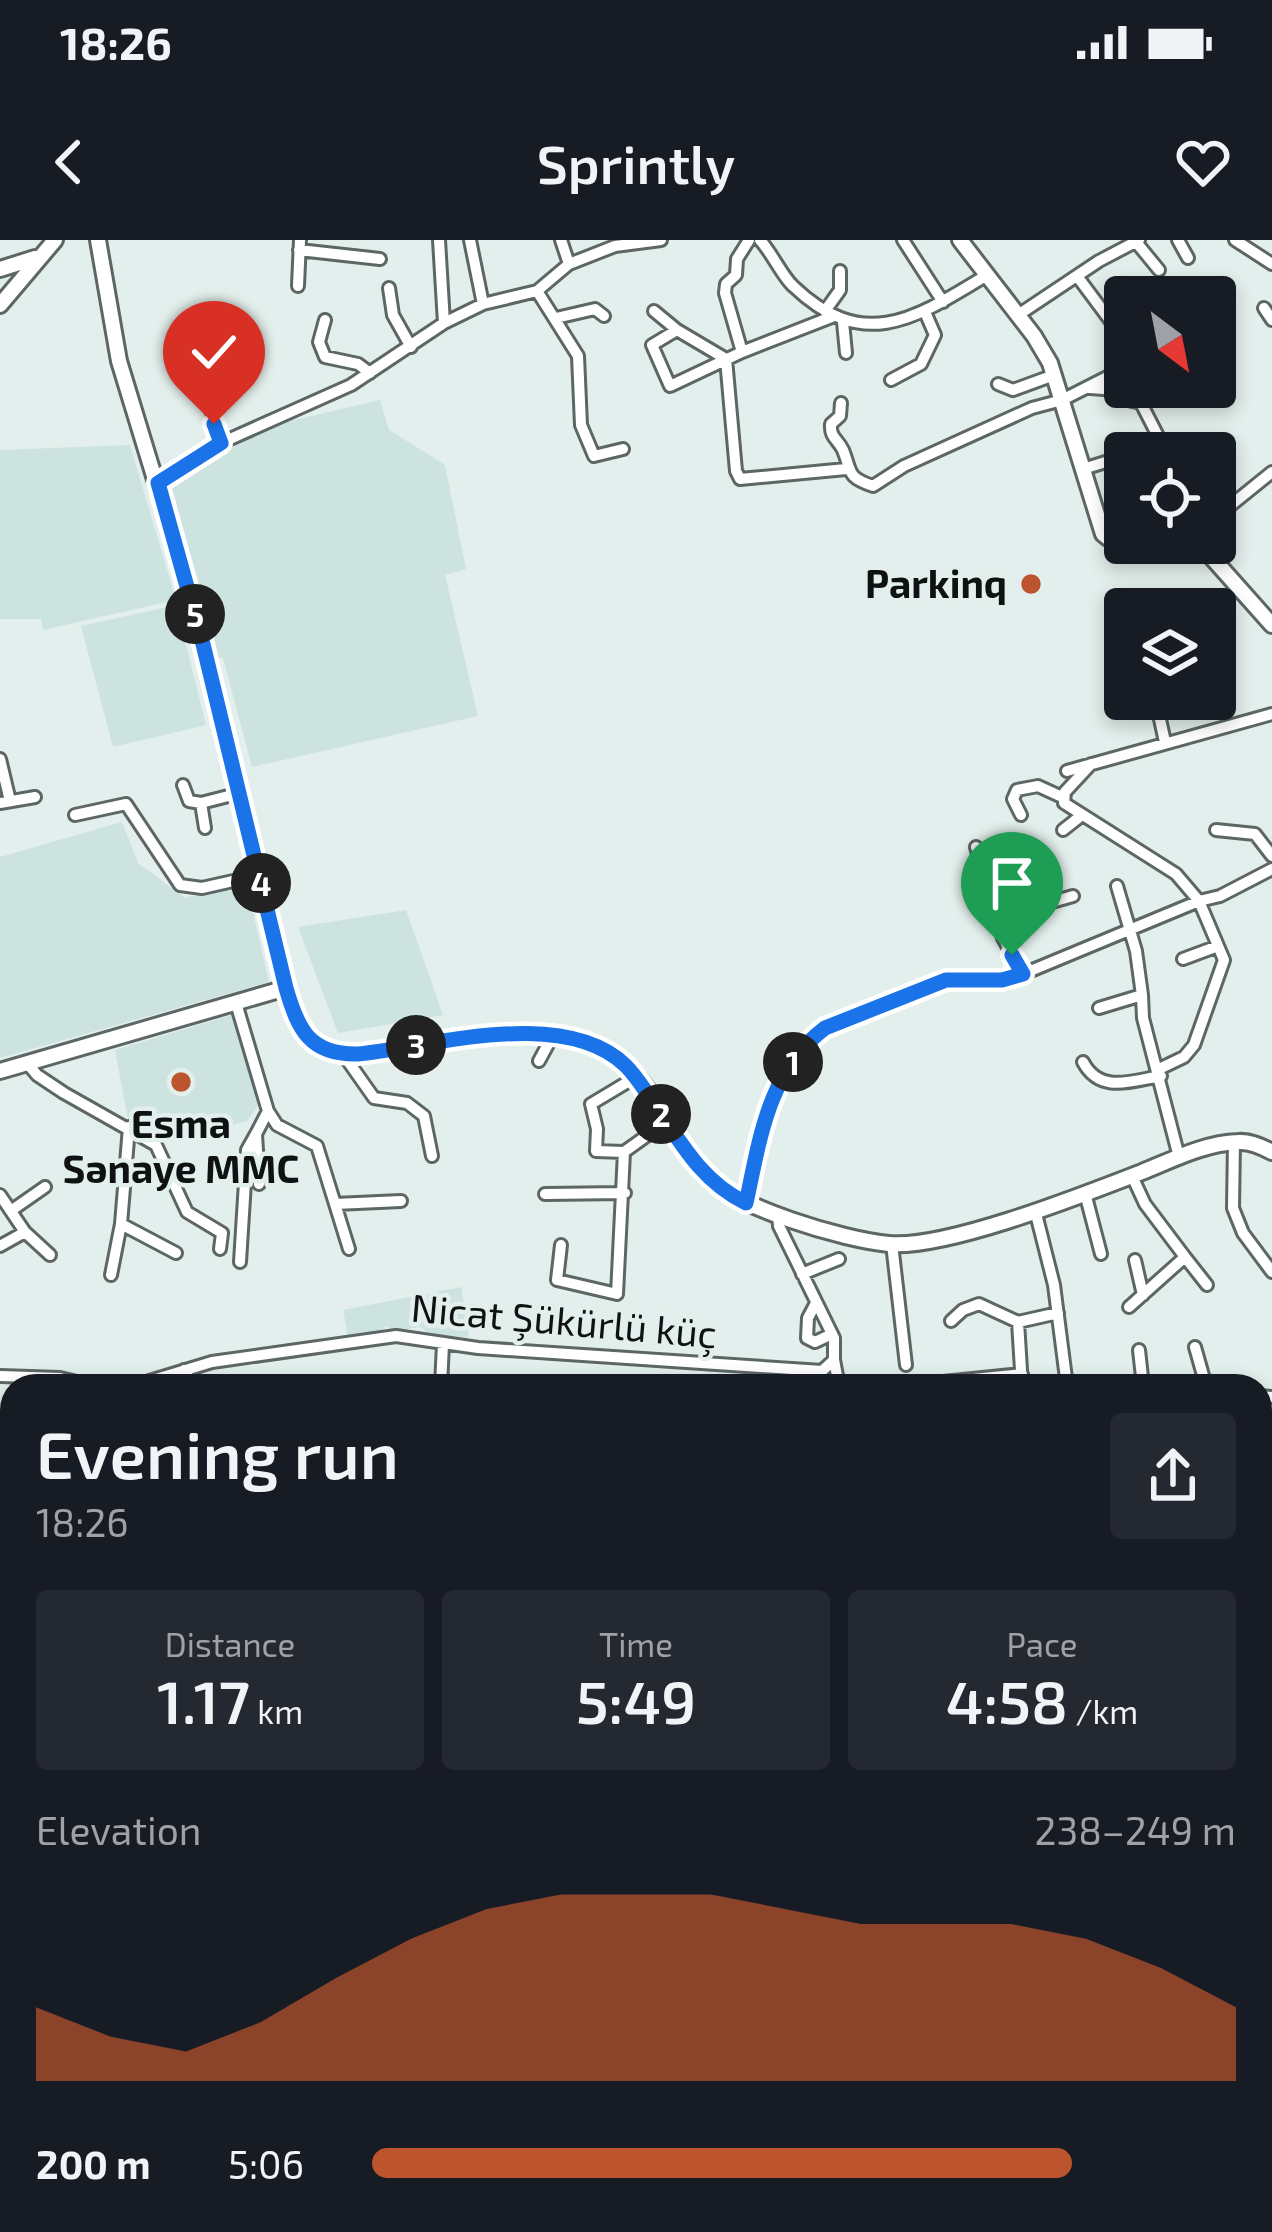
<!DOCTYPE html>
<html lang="en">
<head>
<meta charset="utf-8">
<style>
	:root { --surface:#171b24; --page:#242831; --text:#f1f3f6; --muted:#9ea1a6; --accent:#bc542d }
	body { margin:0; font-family:"Exo 2",sans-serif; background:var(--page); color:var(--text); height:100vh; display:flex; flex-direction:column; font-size:45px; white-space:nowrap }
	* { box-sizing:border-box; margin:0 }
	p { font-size:39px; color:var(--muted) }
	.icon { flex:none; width:66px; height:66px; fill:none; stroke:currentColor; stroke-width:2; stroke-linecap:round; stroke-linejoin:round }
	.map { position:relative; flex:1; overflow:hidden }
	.side { position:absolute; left:0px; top:1134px; width:1272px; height:858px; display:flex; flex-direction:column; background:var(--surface); border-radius:36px 36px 0 0; box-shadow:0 6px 18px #0003 }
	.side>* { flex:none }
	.needle { width:78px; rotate:148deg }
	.buttons { position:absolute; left:1104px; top:36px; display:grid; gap:24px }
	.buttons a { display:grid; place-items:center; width:132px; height:132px; border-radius:12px; background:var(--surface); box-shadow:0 6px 18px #0003; font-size:60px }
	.pin { position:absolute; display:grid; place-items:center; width:102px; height:102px; color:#fff; margin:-123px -51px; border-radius:50% 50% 50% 0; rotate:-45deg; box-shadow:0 0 12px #0007 }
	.pin .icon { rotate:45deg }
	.km { position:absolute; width:60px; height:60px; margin:-30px; border-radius:50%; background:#222; color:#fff; font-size:33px; line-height:60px; text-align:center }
	.round { display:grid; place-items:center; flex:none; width:126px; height:126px; border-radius:12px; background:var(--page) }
	.summary { display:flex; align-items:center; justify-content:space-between; height:204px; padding:0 36px }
	h1 { font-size:66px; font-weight:600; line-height:90px }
	.figures { display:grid; grid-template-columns:repeat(3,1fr); gap:18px; height:204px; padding:12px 36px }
	.figures div { display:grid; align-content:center; border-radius:12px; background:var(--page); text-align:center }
	.figures b { font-size:60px; font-weight:600 }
	.figures small { font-size:33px; font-weight:400 }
	.figures p { font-size:33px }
	.chart { height:336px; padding:24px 36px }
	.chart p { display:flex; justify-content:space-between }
	.chart svg { width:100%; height:216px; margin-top:12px; fill:var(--accent); opacity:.7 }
	ul { padding:0 36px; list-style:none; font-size:39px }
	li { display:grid; grid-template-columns:192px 144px 1fr; align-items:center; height:90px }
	li i { height:30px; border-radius:15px; background:var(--accent) }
	.status { display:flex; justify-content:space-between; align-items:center; height:84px; padding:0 60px; background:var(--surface); direction:ltr }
	.status svg { height:33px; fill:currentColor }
	header { display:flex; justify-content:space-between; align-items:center; height:156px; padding:0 36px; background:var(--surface); font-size:54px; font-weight:600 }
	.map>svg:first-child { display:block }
	.built { fill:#cde3df }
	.green { fill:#96dad0 }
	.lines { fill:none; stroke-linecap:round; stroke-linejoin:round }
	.minor-casing { stroke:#5c6765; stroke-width:16 }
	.tertiary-casing { stroke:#5c6765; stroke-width:20 }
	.minor { stroke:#fff; stroke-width:10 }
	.tertiary { stroke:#fff; stroke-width:14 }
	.route-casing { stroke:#fff; stroke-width:24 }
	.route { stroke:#1a73e8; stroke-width:15 }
	.poi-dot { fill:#bc542d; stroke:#e3efec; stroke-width:4.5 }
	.labels { text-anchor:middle; stroke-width:9; stroke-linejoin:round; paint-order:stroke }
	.poi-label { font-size:39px; font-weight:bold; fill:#0e1212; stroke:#e3efec; text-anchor:end }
	.street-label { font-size:39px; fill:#0e1212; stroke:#e3efec }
</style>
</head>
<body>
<div class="status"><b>18:26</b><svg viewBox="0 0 49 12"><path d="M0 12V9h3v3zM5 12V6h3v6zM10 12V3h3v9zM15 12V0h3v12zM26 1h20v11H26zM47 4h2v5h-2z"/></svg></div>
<header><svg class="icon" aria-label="back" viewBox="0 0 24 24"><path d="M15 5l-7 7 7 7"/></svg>Sprintly<svg class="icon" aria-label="heart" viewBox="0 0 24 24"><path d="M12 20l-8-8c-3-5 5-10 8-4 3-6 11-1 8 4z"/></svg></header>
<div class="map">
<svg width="1272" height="1992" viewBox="0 0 1272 1992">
	<rect width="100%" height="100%" fill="#e3efec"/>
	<!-- built -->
	<path class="built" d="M380,160L389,190L445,225L466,329L445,335L478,476L252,527L223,418H217L170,248L238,204L277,184Z
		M130,205L176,360L43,390L41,379H0V210Z
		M176,365L206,485L113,507L81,386Z
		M122,582L138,623L185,658L236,645L248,651L269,742L0,818V617Z
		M406,670L443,775L338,793L298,687Z
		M235,774L262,859L247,881L182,900L128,880L115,810Z
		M461,1047L469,1097L428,1096L422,1087L392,1091L387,1086L376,1093L348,1096L343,1070Z"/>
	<!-- green -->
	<path class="green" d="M1272,1413V1513H1260V1416Z
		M1272,1700V1777L1260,1768V1702Z
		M1260,1787L1272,1801V1992H1117L1103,1984L1093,1992H1013L938,1980H1260Z
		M749,1980H856L852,1992H747Z"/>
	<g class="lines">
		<defs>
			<path id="minor" d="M439,0L444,83
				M470,0L483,64
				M561,0L569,24
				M760,0C772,13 782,36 793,46C864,114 916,78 987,35
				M903,0L943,62
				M1178,0L1188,18
				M1235,0L1272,24
				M1136,2L1159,30
				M299,10L380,19
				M1077,36L1115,87
				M298,46L300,0
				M389,48L393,75L411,107
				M537,51L578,116L581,185L594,216L623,209
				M1264,68L1272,80
				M654,71L677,90L726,119L736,231L740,239L846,229
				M825,71L840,50V31
				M1018,75L1099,21L1139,0
				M556,78L595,69L604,76
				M325,80L319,102L325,117L358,124L370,133
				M843,82L846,113
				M677,90L652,105L670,146L742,112L834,76
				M742,112L725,53L726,44L736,35L737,19L749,0
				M891,140L921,124L935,95L925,72
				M998,144L1013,150L1054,135
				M1090,148L1117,150L1128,160L1141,163L1160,200L1156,206L1135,213
				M841,163L840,176L831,184C830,198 837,198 843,210C852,232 846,237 873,246L904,226L1032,168L1062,160L1125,128
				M212,173L221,203
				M1083,229L1125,216
				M158,243L221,203L351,145L444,83L483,64L537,51L569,24L615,6L661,0
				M1215,278L1272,232
				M1158,470L1165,502
				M0,519L10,561
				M1091,524L1065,552L1064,563L1176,634L1199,661L1224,720L1194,805L1184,817L1159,829
				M1067,531L1272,474
				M183,545L189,561L201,563L240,553
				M0,563L35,557
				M201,563L205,588
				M75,575L126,564L180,645L202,648L260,635
				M1021,575L1013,559L1017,550L1038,546L1062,557
				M1063,590L1082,575
				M1216,590L1255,594L1272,616
				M976,607L1003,698L1023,734
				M1003,698L1020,686L1027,669L1073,656
				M1183,719L1218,706
				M1142,755L1143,778L1179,917
				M236,763L268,871L277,885L317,906L349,1009
				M1099,768L1142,755L1136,711L1117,646
				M343,814L374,858L407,863L424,876L432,916
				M539,821L552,797
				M1083,822C1100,854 1131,841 1161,836
				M27,823L37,835L64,853L156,905L187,972L222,993L220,1009
				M1234,902L1233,968L1243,993L1272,1032
				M624,912L596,911L597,889L591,864L636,837
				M259,944L256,894L268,871
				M1085,953L1101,1014
				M545,954L625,953
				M0,955L25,992L50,1015
				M746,963L768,864L795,818L814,796L825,788L946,739L1002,740L1023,734L1199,661L1220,656L1272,629
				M335,964L401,961
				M12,970L45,947
				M1035,970L1054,1045L1067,1146
				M121,984L176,1013
				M892,1004L906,1125
				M561,1005L557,1040L617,1054L624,912L666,882
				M0,1006L25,992
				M1185,1017L1207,1045
				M1135,1020L1143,1055
				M240,1022L247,910L256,894
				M802,1034L839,1019
				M111,1035L121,984L129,887
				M816,1063L808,1078L807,1098L815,1102L832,1094
				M1129,1067L1185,1017L1145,964L1132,936
				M951,1081L963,1070L979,1064L1018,1082L1058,1073
				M1018,1082L1022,1146
				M1195,1107L1206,1146
				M1139,1110L1143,1146
				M834,1120L839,1146
				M184,1130L194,1146
				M0,1136L60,1138L94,1146
				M943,1142L1022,1134
				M819,1145L820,1146
				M133,1146L212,1122L396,1096L478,1108L822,1131L834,1120V1098L779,986L778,975
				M441,1146L443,1104
				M1260,1156L1272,1157
				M1260,1187L1272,1181
				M0,1190L12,1186
				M1260,1355L1272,1353
				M0,1533L12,1539
				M0,1650L12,1644
				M0,1682L12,1688
				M0,1761L12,1765
				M0,1771L12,1779
				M0,1852L12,1858
				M0,1938L12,1944
				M80,1980L103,1992
				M250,1980L272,1992
				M406,1980L429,1992
				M570,1980L590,1992
				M910,1980L921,1987L951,1992
				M631,1992L637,1980"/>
			<path id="tertiary" d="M98,0L119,121L192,361L286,748C299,790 310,815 358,814C438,805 522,776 601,809C650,830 670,896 704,934C733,967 844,1000 889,1004C947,1009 1085,954 1142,932C1172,920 1205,903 1238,902C1250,901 1261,906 1272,912
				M960,0L1034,96L1050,123L1103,294L1108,298L1125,295
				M0,29L35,18
				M0,65L55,0
				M1199,303L1272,385
				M0,831L286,748"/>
		</defs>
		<!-- minor casing -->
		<use href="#minor" class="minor-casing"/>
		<!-- tertiary casing -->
		<use href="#tertiary" class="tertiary-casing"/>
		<!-- minor -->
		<use href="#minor" class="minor"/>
		<!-- tertiary -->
		<use href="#tertiary" class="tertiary"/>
	</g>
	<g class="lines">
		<defs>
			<path id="route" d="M214,184L221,203L158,243L203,404L286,748C298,790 310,815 358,814C433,806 565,766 626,826C637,837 645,851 654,863C680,902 702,942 746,963C760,899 768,831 825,788L946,740H1002L1023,734L1012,715"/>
		</defs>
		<!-- route casing -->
		<use href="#route" class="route-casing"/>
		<!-- route -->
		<use href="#route" class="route"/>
	</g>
	<!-- markers -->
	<g class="poi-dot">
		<circle cx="1031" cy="344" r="12"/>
		<circle cx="181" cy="842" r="12"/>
	</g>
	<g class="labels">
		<!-- poi labels -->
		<g class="poi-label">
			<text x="1007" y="358">Parkinq</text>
			<text x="181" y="898" text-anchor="middle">Esma<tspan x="181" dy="45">Sənaye MMC</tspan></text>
		</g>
		<!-- street labels -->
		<g class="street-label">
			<text transform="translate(564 1081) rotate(5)" y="14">Nicat Şükürlü küç</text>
		</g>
	</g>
</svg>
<div class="buttons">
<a><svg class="needle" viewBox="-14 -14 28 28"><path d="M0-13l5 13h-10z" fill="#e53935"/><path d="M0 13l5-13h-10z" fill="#9ea1a6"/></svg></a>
<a><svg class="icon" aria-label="locate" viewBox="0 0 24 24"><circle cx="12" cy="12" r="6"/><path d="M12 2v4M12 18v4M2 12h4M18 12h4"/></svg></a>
<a><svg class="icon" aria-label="layers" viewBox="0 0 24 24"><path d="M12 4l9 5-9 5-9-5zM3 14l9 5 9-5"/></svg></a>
</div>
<div class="pin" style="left:1012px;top:715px;background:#1e9e55"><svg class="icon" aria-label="arrive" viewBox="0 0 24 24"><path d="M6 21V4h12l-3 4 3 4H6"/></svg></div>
<div class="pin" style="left:214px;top:184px;background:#d93025"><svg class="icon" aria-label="check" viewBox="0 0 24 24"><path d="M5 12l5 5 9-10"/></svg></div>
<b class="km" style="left:793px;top:822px">1</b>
<b class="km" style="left:661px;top:874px">2</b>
<b class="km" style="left:416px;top:805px">3</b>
<b class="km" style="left:261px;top:643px">4</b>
<b class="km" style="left:195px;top:374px">5</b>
<section class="side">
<div class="summary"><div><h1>Evening run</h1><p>18:26</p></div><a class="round"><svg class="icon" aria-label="share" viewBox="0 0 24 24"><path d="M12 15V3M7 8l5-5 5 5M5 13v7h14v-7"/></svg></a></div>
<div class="figures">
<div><p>Distance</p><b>1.17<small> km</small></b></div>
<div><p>Time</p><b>5:49</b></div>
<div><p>Pace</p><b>4:58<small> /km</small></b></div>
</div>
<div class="chart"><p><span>Elevation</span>238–249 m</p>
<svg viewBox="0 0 160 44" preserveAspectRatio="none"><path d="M0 44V29L10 35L20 38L30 32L40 23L50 15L60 9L70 6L80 6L90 6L100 9L110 12L120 12L130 12L140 15L150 21L160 29V44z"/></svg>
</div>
<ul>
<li><b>200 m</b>5:06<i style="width:81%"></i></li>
</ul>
</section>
</div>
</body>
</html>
